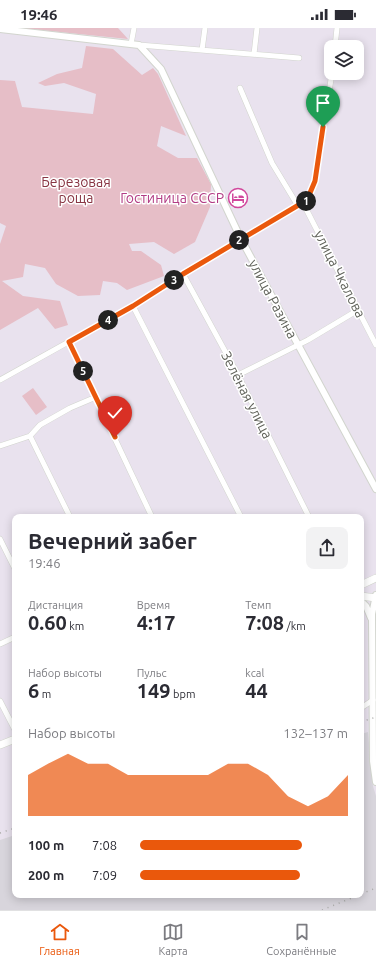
<!DOCTYPE html>
<html lang="ru">
<head>
<meta charset="utf-8">
<style>
	:root { --surface:#fff; --page:#f2f2f3; --text:#2b2b33; --muted:#7c7c81; --line:#e1e1e2; --accent:#ea580c }
	body { margin:0; font-family:Ubuntu,sans-serif; background:var(--page); color:var(--text); height:100vh; display:flex; flex-direction:column; font-size:15px; white-space:nowrap }
	* { box-sizing:border-box; margin:0 }
	p { font-size:13px; color:var(--muted) }
	.icon { flex:none; width:22px; height:22px; fill:none; stroke:currentColor; stroke-width:2; stroke-linecap:round; stroke-linejoin:round }
	.map { position:relative; flex:1; overflow:hidden }
	.panel { position:absolute; left:12px; top:486px; width:352px; height:384px; display:flex; flex-direction:column; background:var(--surface); border-radius:8px; box-shadow:0 2px 10px #0003 }
	.panel>* { flex:none }
	.buttons { position:absolute; left:324px; top:12px; display:grid; gap:8px }
	.buttons a { display:grid; place-items:center; width:40px; height:40px; border-radius:8px; background:var(--surface); box-shadow:0 2px 10px #0003; font-size:20px }
	.pin { position:absolute; display:grid; place-items:center; width:34px; height:34px; color:#fff; margin:-41px -17px; border-radius:50% 50% 50% 0; rotate:-45deg; box-shadow:0 0 4px #0007 }
	.pin .icon { rotate:45deg }
	.km { position:absolute; width:20px; height:20px; margin:-10px; border-radius:50%; background:#222; color:#fff; font-size:11px; line-height:20px; text-align:center }
	.round { display:grid; place-items:center; flex:none; width:42px; height:42px; border-radius:8px; background:var(--page) }
	.summary { display:flex; align-items:center; justify-content:space-between; height:68px; padding:0 16px }
	h1 { font-size:22px; font-weight:700; line-height:30px }
	.metrics { display:grid; grid-template-columns:repeat(3,1fr); gap:6px; height:68px; padding:4px 16px }
	.metrics div { display:grid; align-content:center }
	.metrics b { font-size:20px; font-weight:700 }
	.metrics small { font-size:11px; font-weight:400 }
	.metrics p { font-size:11px }
	.chart { height:112px; padding:8px 16px }
	.chart p { display:flex; justify-content:space-between }
	.chart svg { width:100%; height:72px; margin-top:4px; fill:var(--accent); opacity:.7 }
	ul { padding:0 16px; list-style:none; font-size:13px }
	li { display:grid; grid-template-columns:64px 48px 1fr; align-items:center; height:30px }
	li i { height:10px; border-radius:5px; background:var(--accent) }
	.status { display:flex; justify-content:space-between; align-items:center; height:28px; padding:0 20px; background:var(--surface); direction:ltr }
	.status svg { height:11px; fill:currentColor }
	.tabs { display:flex; justify-content:space-around; align-items:center; height:56px; border-top:1px solid var(--line); background:var(--surface); font-size:11px; color:var(--muted) }
	.tabs a { display:grid; justify-items:center; gap:2px }
	.tabs .on { color:var(--accent) }
	.map>svg:first-child { display:block }
	.industrial { fill:#d8d5dc }
	.green { fill:#e6bec7 }
	.lines { fill:none; stroke-linecap:round; stroke-linejoin:round }
	.minor-casing { stroke:#d2d5ce; stroke-width:6 }
	.tertiary-casing { stroke:#d2d5ce; stroke-width:8 }
	.secondary-casing { stroke:#d2d6cd; stroke-width:8 }
	.minor { stroke:#fff; stroke-width:5 }
	.tertiary { stroke:#fff; stroke-width:6 }
	.secondary { stroke:#fff; stroke-width:7 }
	.rail { stroke:#a9aaa7; stroke-width:1.5; stroke-dasharray:1 5; stroke-linecap:butt }
	.route-casing { stroke:#fff; stroke-width:8 }
	.route { stroke:#ea580c; stroke-width:5 }
	.labels { text-anchor:middle; stroke-width:3; stroke-linejoin:round; paint-order:stroke }
	.park-label { font-size:14px; fill:#883543; stroke:#fff }
	.hotel-label { font-size:14px; fill:#b23c85; stroke:#fff; text-anchor:end }
	.street-label { font-size:14px; fill:#61635b; stroke:#fff }
</style>
</head>
<body>
<div class="status"><b>19:46</b><svg viewBox="0 0 49 12"><path d="M0 12V9h3v3zM5 12V6h3v6zM10 12V3h3v9zM15 12V0h3v12zM26 1h20v11H26zM47 4h2v5h-2z"/></svg></div>
<div class="map">
<svg width="376" height="882" viewBox="0 0 376 882">
	<rect width="100%" height="100%" fill="#e9e2ee"/>
	<!-- industrial -->
	<path class="industrial" d="M368,704L373,758L376,768V882H0V812L15,807V867H361V706Z"/>
	<!-- green -->
	<path class="green" d="M20,0H118L128,11Z
		M86,18L113,21L142,47L153,40L158,46L186,108L161,98L157,118L178,130H197L211,156L210,179L195,214L174,226L154,214L129,216L132,223H141L161,237L164,248L127,262L117,255L103,253L100,267L78,268L56,256L45,240L25,236L23,249L2,253L23,268L60,273L68,297L55,301L38,280L0,302V216L6,198L0,195V52L15,53L22,79L93,86L96,66L64,55L45,58L38,55L57,46L82,40Z
		M33,360L47,379L36,387L22,368Z"/>
	<g class="lines">
		<defs>
			<path id="minor" d="M131,16L134,0
				M139,17L299,30
				M335,19L337,0
				M202,22L205,0
				M254,26L257,0
				M240,60L272,135L298,178
				M303,175L376,317
				M183,246L238,347L309,489
				M133,278L241,489
				M69,314L152,489
				M238,347L308,312L358,282
				M0,352L133,278L183,246L307,173L315,153L332,45
				M30,408L70,489
				M0,418L30,408L40,397L70,380L96,369
				M0,511L15,541
				M0,616L15,609
				M0,673L15,702
				M361,680L373,672"/>
			<path id="tertiary" d="M0,1L139,17L161,41L241,211L376,461
				M376,567L372,586L373,733L376,754
				M361,573L366,578L371,590"/>
			<path id="secondary" d="M361,557L376,550
				M361,568L376,570
				M0,717L15,711"/>
		</defs>
		<!-- minor casing -->
		<use href="#minor" class="minor-casing"/>
		<!-- tertiary casing -->
		<use href="#tertiary" class="tertiary-casing"/>
		<!-- secondary casing -->
		<use href="#secondary" class="secondary-casing"/>
		<!-- minor -->
		<use href="#minor" class="minor"/>
		<!-- tertiary -->
		<use href="#tertiary" class="tertiary"/>
		<!-- secondary -->
		<use href="#secondary" class="secondary"/>
		<!-- rail -->
		<path class="rail" d="M361,694L376,689
			M0,805L15,800
			M361,866L376,860
			M322,882L359,867"/>
	</g>
	<g class="lines">
		<defs>
			<path id="route" d="M115,409L69,314L133,278L183,246L307,172L315,153L323,99"/>
		</defs>
		<!-- route casing -->
		<use href="#route" class="route-casing"/>
		<!-- route -->
		<use href="#route" class="route"/>
	</g>
	<!-- icons -->
	<defs>
		<symbol id="hotel-ring" viewBox="-11 -11 22 22"><circle r="9.5" fill="#fff" stroke="#d1479c" stroke-width="1.5"/><path d="M-6-4.5h1.5V1H6V5H4.5V3h-9V5H-6ZM-4 0a1.8 1.8 0 1 1 3.6 0ZM.5 0V-2.5h3Q6-2.5 6 0Z" fill="#d1479c"/></symbol>
	</defs>
	<g fill-rule="evenodd">
		<use href="#hotel-ring" x="227" y="159" width="22" height="22"/>
	</g>
	<g class="labels">
		<!-- park labels -->
		<g class="park-label">
			<text x="76" y="159">Березовая<tspan x="76" dy="16">роща</tspan></text>
		</g>
		<!-- hotel labels -->
		<g class="hotel-label">
			<text x="224" y="175">Гостиница СССР</text>
		</g>
		<!-- street labels -->
		<g class="street-label">
			<text transform="translate(340 246) rotate(63)" y="5">улица Чкалова</text>
			<text transform="translate(273 271) rotate(62)" y="5">улица Разина</text>
			<text transform="translate(247 367) rotate(63)" y="5">Зелёная улица</text>
		</g>
	</g>
</svg>
<div class="buttons">
<a><svg class="icon" aria-label="layers" viewBox="0 0 24 24"><path d="M12 4l9 5-9 5-9-5zM3 14l9 5 9-5"/></svg></a>
</div>
<div class="pin" style="left:323px;top:99px;background:#1e9e55"><svg class="icon" aria-label="arrive" viewBox="0 0 24 24"><path d="M6 21V4h12l-3 4 3 4H6"/></svg></div>
<div class="pin" style="left:115px;top:409px;background:#d93025"><svg class="icon" aria-label="check" viewBox="0 0 24 24"><path d="M5 12l5 5 9-10"/></svg></div>
<b class="km" style="left:306px;top:173px">1</b>
<b class="km" style="left:239px;top:212px">2</b>
<b class="km" style="left:174px;top:252px">3</b>
<b class="km" style="left:108px;top:292px">4</b>
<b class="km" style="left:83px;top:343px">5</b>
<section class="panel">
<div class="summary"><div><h1>Вечерний забег</h1><p>19:46</p></div><a class="round"><svg class="icon" aria-label="share" viewBox="0 0 24 24"><path d="M12 15V3M7 8l5-5 5 5M5 13v7h14v-7"/></svg></a></div>
<div class="metrics">
<div><p>Дистанция</p><b>0.60<small> km</small></b></div>
<div><p>Время</p><b>4:17</b></div>
<div><p>Темп</p><b>7:08<small> /km</small></b></div>
</div>
<div class="metrics">
<div><p>Набор высоты</p><b>6<small> m</small></b></div>
<div><p>Пульс</p><b>149<small> bpm</small></b></div>
<div><p>kcal</p><b>44</b></div>
</div>
<div class="chart"><p><span>Набор высоты</span>132–137 m</p>
<svg viewBox="0 0 160 44" preserveAspectRatio="none"><path d="M0 44V19L10 12L20 6L30 12L40 12L50 19L60 19L70 19L80 19L90 19L100 12L110 12L120 19L130 32L140 38L150 32L160 19V44z"/></svg>
</div>
<ul>
<li><b>100 m</b>7:08<i style="width:78%"></i></li>
<li><b>200 m</b>7:09<i style="width:77%"></i></li>
</ul>
</section>
</div>
<nav class="tabs">
<a class="on"><svg class="icon" aria-label="home" viewBox="0 0 24 24"><path d="M3 11l9-7 9 7M6 9v11h12V9"/></svg>Главная</a>
<a><svg class="icon" aria-label="map" viewBox="0 0 24 24"><path d="M3 6l6-2 6 2 6-2v14l-6 2-6-2-6 2zM9 4v14M15 6v14"/></svg>Карта</a>
<a><svg class="icon" aria-label="saved" viewBox="0 0 24 24"><path d="M7 4h10v16l-5-4-5 4z"/></svg>Сохранённые</a>
</nav>
</body>
</html>
